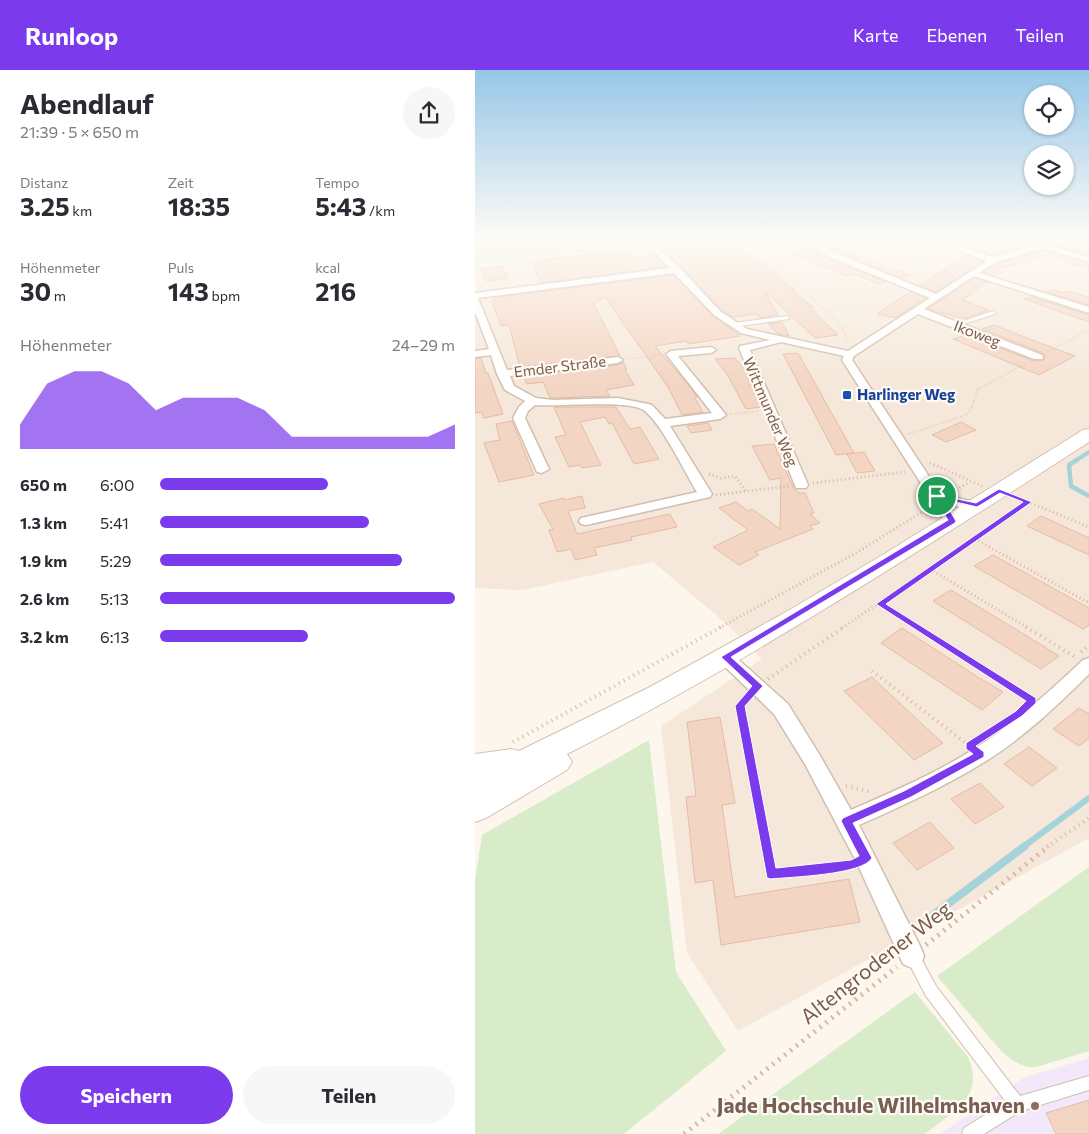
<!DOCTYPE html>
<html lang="de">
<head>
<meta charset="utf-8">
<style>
	:root { --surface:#fff; --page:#f7f7f7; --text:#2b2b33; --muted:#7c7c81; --accent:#7c3aed }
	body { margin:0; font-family:Commissioner,sans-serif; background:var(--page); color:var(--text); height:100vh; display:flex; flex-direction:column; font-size:19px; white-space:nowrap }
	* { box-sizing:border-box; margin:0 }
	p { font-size:16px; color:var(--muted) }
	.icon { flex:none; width:28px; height:28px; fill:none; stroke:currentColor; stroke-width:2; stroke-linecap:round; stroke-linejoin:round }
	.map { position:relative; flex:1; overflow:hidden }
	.details { display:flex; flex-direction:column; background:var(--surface); width:475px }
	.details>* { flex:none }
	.fabs { position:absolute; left:549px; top:15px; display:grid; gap:10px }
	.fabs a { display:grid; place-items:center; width:50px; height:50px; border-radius:50%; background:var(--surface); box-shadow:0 1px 4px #0004; font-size:25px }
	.pin { position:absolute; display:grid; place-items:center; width:42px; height:42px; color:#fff; margin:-21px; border:2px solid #fff; border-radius:50%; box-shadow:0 1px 5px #0007 }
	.round { display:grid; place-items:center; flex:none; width:52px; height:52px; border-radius:26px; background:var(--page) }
	.summary { display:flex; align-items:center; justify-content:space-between; height:85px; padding:0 20px }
	h1 { font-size:28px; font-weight:700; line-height:38px }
	.figures { display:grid; grid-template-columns:repeat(3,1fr); gap:8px; height:85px; padding:5px 20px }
	.figures div { display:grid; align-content:center }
	.figures b { font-size:25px; font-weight:700 }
	.figures small { font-size:14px; font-weight:400 }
	.figures p { font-size:14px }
	.chart { height:140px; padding:10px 20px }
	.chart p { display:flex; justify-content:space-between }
	.chart svg { width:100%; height:90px; margin-top:5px; fill:var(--accent); opacity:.7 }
	.action { display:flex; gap:10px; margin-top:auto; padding:10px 20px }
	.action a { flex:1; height:58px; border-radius:30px; background:var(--accent); color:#fff; font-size:20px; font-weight:700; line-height:58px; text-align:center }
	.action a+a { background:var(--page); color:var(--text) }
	ul { padding:0 20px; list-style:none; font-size:16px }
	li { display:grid; grid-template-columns:80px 60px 1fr; align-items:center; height:38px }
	li i { height:12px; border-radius:6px; background:var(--accent) }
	header { display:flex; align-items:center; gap:30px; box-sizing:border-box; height:70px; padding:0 25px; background:var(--accent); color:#fff }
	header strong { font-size:24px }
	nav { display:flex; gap:28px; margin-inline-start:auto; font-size:18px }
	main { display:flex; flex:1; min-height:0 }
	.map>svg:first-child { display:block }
	.residential { fill:#f5e8da }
	.education { fill:#f3e8fa }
	.green { fill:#d8ecc9 }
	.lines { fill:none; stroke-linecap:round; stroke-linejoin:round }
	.stream-far3 { stroke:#a5d3da; stroke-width:4 }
	.stream-far2 { stroke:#a5d3da; stroke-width:4.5 }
	.stream-far1 { stroke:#a5d3da; stroke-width:6 }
	.stream { stroke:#a5d3da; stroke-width:8 }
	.building { fill:#f3d5c3; stroke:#e6bba3 }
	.lane-casing { stroke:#d1beb0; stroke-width:2 }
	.street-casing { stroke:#d1beb0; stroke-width:3 }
	.secondary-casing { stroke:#d6c0b0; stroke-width:2 }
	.path-far3 { stroke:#d9b8a5; stroke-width:2; stroke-dasharray:0.5 2; stroke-linecap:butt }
	.path-far2 { stroke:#d9b8a5; stroke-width:3; stroke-dasharray:1 3; stroke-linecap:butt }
	.path-far1 { stroke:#d9b8a5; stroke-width:4; stroke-dasharray:1 4.5; stroke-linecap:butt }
	.path { stroke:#d9b8a5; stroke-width:5; stroke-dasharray:2 5.5; stroke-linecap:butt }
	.lane { fill:#fff; fill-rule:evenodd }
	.street { fill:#fff; fill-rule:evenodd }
	.secondary { fill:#fff; fill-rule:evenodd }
	.route { fill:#7c3aed; stroke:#fff; fill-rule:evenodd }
	.transit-dot { fill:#1a4fb4; stroke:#fffaf3; stroke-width:2 }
	.education-dot { fill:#8d6e63; stroke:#fffaf3; stroke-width:2 }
	.labels { text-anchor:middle; stroke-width:4.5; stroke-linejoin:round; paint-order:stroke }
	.far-street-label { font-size:15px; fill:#7a5c4d; stroke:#fffaf3 }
	.far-transit-label { font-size:15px; font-weight:bold; fill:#164399; stroke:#fffaf3; text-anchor:start }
	.near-street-label { font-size:21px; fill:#7a5c4d; stroke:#fffaf3 }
	.near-education-label { font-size:21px; font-weight:bold; fill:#785e54; stroke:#fffaf3; text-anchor:end }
</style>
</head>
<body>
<header>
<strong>Runloop</strong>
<nav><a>Karte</a><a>Ebenen</a><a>Teilen</a></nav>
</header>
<main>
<section class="details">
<div class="summary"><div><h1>Abendlauf</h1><p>21:39 · 5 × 650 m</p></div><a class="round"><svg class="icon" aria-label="share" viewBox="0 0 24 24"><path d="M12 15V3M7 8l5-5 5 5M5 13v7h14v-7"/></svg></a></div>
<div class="figures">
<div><p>Distanz</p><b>3.25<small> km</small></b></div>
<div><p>Zeit</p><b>18:35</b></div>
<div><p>Tempo</p><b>5:43<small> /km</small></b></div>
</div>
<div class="figures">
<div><p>Höhenmeter</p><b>30<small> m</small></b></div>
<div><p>Puls</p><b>143<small> bpm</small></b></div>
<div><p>kcal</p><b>216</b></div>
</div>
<div class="chart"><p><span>Höhenmeter</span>24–29 m</p>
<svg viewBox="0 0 160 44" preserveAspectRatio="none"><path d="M0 44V32L10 12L20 6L30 6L40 12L50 25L60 19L70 19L80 19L90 25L100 38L110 38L120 38L130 38L140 38L150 38L160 32V44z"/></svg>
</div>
<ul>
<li><b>650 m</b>6:00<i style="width:57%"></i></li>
<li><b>1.3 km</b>5:41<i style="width:71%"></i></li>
<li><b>1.9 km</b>5:29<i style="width:82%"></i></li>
<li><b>2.6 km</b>5:13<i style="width:100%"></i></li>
<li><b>3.2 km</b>6:13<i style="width:50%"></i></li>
</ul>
<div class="action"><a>Speichern</a><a>Teilen</a></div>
</section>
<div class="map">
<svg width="614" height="1064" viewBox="0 0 614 1064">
	<rect width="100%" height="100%" fill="#fdf6ec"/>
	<!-- residential -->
	<path class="residential" d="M257,166H614V768L263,961L212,883L186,656L287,589L248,551L178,492L48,520L0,518V196Z"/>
	<!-- education -->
	<path class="education" d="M614,988V1064H465L548,1008Z"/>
	<!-- green -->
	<path class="green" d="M0,166H254L0,195Z
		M174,670L201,902L251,981L149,1064H0V811L7,765Z
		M614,797V981L561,997H552L540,992L527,982L462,906Z
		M440,922L493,987C511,1027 477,1042 450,1064H243Z"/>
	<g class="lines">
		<!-- stream-far3 -->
		<path class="stream-far3" d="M600,391L614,382"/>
		<!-- stream-far2 -->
		<path class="stream-far2" d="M602,390L594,395L596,416L614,426"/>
		<!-- stream-far1 -->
		<path class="stream-far1" d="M548,777L614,728"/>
		<!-- stream -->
		<path class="stream" d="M449,852L550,776"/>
	</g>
	<!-- building -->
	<path class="building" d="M250,166L248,173H258L259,178L265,177L280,191L286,189L304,203L302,206L320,220H316L338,237H334L363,265L340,268L290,222L303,245L286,248L281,244L258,247L246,240L206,197L187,180L199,174L218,172L225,179Z
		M520,166H579L584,167L518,185L500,179Z
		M614,168V185L582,176L598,171Z
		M342,177L344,185L411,212L404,214L378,204L371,206L316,183Z
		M355,178L366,179L435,205L426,208Z
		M153,180L162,188L179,184L191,197L66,213L56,191Z
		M568,180L614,194V199L571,185L519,200L526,202L521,206L508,202L522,194Z
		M491,185L508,191L461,222L445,216Z
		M27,196L33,208L11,211L6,199Z
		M198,205L238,246L265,266L213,274L212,271L180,276L215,317L222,327L220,328L228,342L207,345L193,317L130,227L119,234L145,286L45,297L34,255L26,256L17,231L23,227Z
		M499,208L512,212L488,230L514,240L488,249L453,239Z
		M579,220L589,223L595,221L614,228V235L572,222Z
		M435,222L451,228L420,248L402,244Z
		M557,227L614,245V252L549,229Z
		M307,252L314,266L303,264L293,254Z
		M519,255L557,270L600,286L564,305L478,269L491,265L558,291L569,290L570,286L568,283L507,259Z
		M323,283L374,374L379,383L361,385L308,284Z
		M6,288L11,303H13L28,344L9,348L6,342L0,343V289Z
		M260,288L271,301L274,306L272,307L286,337L271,339L252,304L240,289Z
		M148,292L152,300H150L159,315L131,320L135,326L75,328L68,312L52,314L48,306L143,295Z
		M79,337H141L155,359L165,357L184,389L159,394L137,353L134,354L130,347L105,352L126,395L107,398L105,395L94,397L80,367L91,365Z
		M37,351L59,405L24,412L9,373L25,370L21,354Z
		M486,352L501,360L471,372L457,365Z
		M233,353L237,360L216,363L212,356Z
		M299,374L319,419L324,423H330L339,443L335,444L345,453L335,456L338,459L280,482L284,485L264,495L238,477L273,460L244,438L261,432L273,441L277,439L305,459L306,408L295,410L277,376Z
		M389,382L400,401L382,403L372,384Z
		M107,426L110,438L93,441L102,464L195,444L202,457L156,467L157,470L119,478L122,485L100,490L96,479L82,482L74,460L78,459L64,434L89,428L90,430Z
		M566,446L614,468V485L552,456Z
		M518,485L614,538V555L608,559L499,496Z
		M476,520L565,574L584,586L566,599L458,531Z
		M427,558L506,609L528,622L507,640L406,573Z
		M397,607L449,656L468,673L439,690L369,621Z
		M604,638L614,644V668L604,676L578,659Z
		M245,647L260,733L247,735L260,827L374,809L385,852L246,875L238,810L220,813L211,727L221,726L212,652Z
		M554,677L582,698L557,716L529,694Z
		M505,713L529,737L500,754L476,729Z
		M455,752L479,778L442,800L418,773Z
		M614,1030V1064H581L571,1043Z"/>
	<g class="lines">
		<defs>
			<path id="lane" d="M505,166H512L473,176L471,175Z
				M518,241L521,243L520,244L482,256L477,255Z
				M312,246L314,247V249L259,257L256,255L259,253Z
				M437,880L442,881L461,916L545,1026L614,1006V1020L546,1041L509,1064H487L489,1058L531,1032L451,926L430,886L432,881Z"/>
			<path id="street" d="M351,166H359L352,180L461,224L512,191L443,166H454L518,187L596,166H608L576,176L614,187V192L568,178L521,192L504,203L614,237V243L499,206L449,239L567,285L568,287L567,289H559L443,244L379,286L377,290L465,423L490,430L507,432L509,435L507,438H489L473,434L484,451L482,454H472L367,290L369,286L306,272L275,280L333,415L331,418H321L264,278L265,276L295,270L266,263L239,245L199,203L3,228L32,300L143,287L148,290L143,293L35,306L39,316L61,328L78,330L143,328L173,334L177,335L190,349L237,343L191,284L196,281L236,277L241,280L236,283L203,286L251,345L245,349L195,356L237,424L235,427L111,455L106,454L104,451L106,448L222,422C209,401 188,356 170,341C156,329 83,337 60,335L53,341L50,348L74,399L67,403L62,402L38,348L44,337L50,331L30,320L22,304L16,285L0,287V281L14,279L0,242V223L195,198L175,177L179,175L205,198L245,241L272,259L373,281L455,228L345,183L344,178Z
				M250,581L256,583L313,634L344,684L376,740C417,722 460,704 499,679C539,654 574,622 608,590L614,588V604C582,636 549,667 511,691C471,716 427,736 384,755L446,878L449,886L446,894L437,898L428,894L382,793L330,694L299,644L244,591L241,587L244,583Z"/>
			<path id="secondary" d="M614,359V372C443,482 273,592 92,684L97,692L92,700L11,748L0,752V684L36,679L44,681L175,617L304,546L406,486L608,360Z"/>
		</defs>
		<!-- lane casing -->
		<use href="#lane" class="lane-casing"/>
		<!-- street casing -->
		<use href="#street" class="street-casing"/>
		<!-- secondary casing -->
		<use href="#secondary" class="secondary-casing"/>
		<!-- path-far3 -->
		<path class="path-far3" d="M254,166L288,182L364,253L374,273
			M283,179L339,178
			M571,283L614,260
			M155,289L186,285
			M255,344L284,341
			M433,364L491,345L496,339L503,319L550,294"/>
		<!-- path-far2 -->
		<path class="path-far2" d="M455,393L507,416
			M234,404L246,408L260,406L271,421
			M338,413L430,402
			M481,420L495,412
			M241,425L314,416
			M541,427L614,457
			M500,469L614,533
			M455,499L553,558
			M405,534L444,558
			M244,558L381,483L455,437
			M367,558L553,432"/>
		<!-- path-far1 -->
		<path class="path-far1" d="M442,557L555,629
			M551,557L602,588
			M606,582L614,575
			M397,601L493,675
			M293,609L369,557
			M272,628L265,636L291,777
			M38,672L246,557
			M371,716L397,722
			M572,777L614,748"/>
		<!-- path -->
		<path class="path" d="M291,776L296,804L375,795
			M451,875L574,776
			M209,1064L422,897"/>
		<!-- lane -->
		<use href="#lane" class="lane"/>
		<!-- street -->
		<use href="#street" class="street"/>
		<!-- secondary -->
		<use href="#secondary" class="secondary"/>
	</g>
	<!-- sky -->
	<linearGradient id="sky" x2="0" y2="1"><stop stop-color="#97c7e8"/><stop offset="0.53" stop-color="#fefbf6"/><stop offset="1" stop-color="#fefbf6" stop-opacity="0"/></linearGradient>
	<rect width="614" height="315" fill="url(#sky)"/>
	<!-- route -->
	<path class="route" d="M524,419L557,432L411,534L561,628V633L547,646L501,676L509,682V687L436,727L378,753L397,788C388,805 315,807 296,809L292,808L260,636L277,616L246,587L473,450L458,426L459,424L501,433ZM525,423L548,432L401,534L551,631L541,641L491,673V679L498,684L429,721L368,748L366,751L384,786L376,790L301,798L270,636L288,616L256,587L480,453L481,451L468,429L502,437Z"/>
	<!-- markers -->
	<rect class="transit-dot" x="367" y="320" width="10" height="10" rx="2.5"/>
	<circle class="education-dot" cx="560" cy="1036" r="5"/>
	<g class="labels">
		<!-- far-street labels -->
		<g class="far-street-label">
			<text transform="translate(502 264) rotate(21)" y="5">Ikoweg</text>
			<text transform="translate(85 297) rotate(-7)" y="5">Emder Straße</text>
			<text transform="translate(295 342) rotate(67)" y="5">Wittmunder Weg</text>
		</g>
		<!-- far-transit labels -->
		<g class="far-transit-label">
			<text x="382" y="330">Harlinger Weg</text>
		</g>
		<!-- near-street labels -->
		<g class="near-street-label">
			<text transform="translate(401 893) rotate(-38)" y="7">Altengrodener Weg</text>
		</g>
		<!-- near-education labels -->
		<g class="near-education-label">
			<text x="550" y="1043">Jade Hochschule Wilhelmshaven</text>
		</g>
	</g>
</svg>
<div class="fabs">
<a><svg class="icon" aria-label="locate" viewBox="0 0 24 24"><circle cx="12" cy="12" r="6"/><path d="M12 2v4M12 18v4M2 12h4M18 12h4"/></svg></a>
<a><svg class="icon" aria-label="layers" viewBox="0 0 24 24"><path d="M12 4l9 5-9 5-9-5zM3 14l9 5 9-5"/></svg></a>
</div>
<div class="pin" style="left:462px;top:426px;background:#1e9e55"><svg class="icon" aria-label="arrive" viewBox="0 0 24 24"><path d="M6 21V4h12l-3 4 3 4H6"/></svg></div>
</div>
</main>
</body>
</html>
